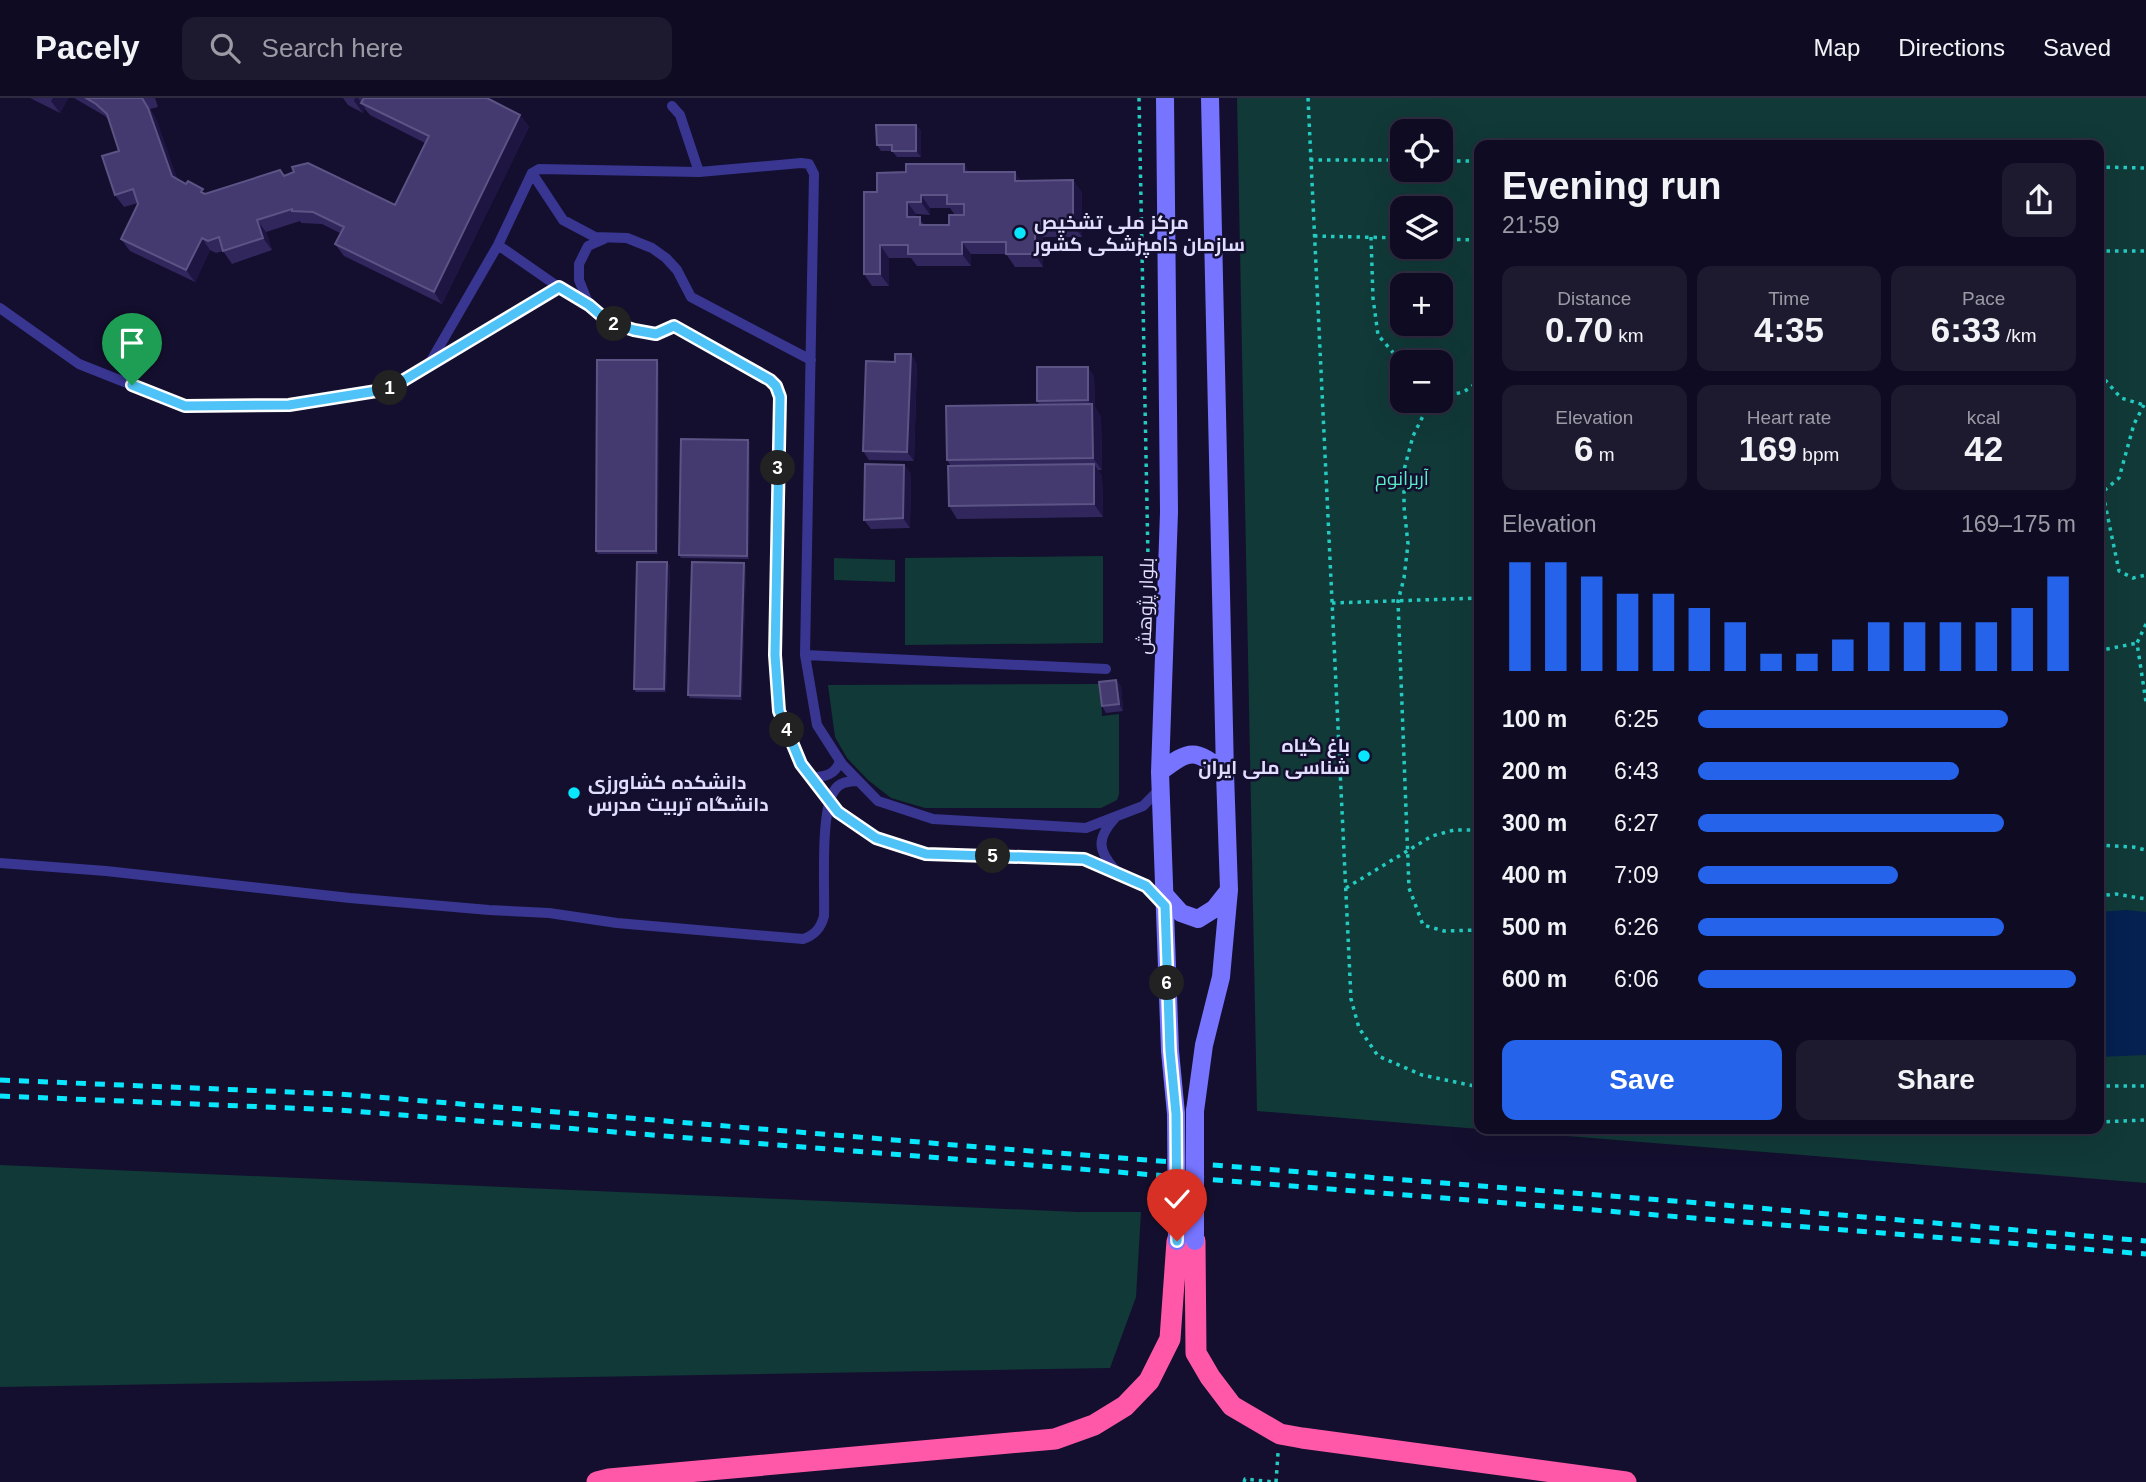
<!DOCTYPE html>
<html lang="en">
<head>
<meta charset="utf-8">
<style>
	:root { --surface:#0f0b22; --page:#1d192f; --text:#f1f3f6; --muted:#9b9ba5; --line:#2f2b40; --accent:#2563eb }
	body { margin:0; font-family:Arial,Cairo,sans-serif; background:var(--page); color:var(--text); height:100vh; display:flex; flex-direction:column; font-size:26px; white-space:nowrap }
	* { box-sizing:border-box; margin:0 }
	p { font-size:23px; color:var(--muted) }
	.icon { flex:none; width:38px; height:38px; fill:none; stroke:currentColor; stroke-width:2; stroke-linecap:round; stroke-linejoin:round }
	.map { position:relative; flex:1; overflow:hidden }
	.panel { position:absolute; left:1474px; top:42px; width:630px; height:994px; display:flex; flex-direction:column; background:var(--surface); border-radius:14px; box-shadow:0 7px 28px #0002,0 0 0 2px var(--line) }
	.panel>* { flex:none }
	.buttons { position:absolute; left:1390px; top:21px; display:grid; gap:14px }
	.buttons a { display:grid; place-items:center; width:63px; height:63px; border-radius:14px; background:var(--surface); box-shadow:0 7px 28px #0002,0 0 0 2px var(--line); font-size:35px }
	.pin { position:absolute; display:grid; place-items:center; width:60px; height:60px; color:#fff; margin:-72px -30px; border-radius:50% 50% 50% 0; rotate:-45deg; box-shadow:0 0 7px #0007 }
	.pin .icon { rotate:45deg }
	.km { position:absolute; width:35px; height:35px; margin:-18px; border-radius:50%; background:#222; color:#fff; font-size:19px; line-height:35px; text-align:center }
	.round { display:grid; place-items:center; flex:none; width:74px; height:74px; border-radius:14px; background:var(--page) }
	.overview { display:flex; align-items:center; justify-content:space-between; height:119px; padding:0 28px }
	h1 { font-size:38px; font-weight:700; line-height:52px }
	.metrics { display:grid; grid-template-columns:repeat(3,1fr); gap:10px; height:119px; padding:7px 28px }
	.metrics div { display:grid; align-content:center; border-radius:14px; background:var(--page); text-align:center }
	.metrics b { font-size:35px; font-weight:700 }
	.metrics small { font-size:19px; font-weight:400 }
	.metrics p { font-size:19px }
	.chart { height:196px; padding:14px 28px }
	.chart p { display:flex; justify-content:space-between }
	.chart svg { width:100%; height:126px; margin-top:7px; stroke:var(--accent); stroke-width:6 }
	.button { display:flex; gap:14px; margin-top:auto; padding:14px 28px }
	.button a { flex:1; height:80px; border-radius:14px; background:var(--accent); color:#fff; font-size:28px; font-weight:700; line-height:80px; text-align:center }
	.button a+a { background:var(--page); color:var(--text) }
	ul { padding:0 28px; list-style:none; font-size:23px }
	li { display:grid; grid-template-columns:112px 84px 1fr; align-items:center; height:52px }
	li i { height:18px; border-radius:9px; background:var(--accent) }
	header { display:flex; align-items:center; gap:42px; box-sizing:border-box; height:98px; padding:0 35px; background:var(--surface); border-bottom:2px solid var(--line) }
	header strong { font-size:33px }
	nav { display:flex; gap:38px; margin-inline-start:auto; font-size:24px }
	.search { width:490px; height:63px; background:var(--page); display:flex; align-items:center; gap:18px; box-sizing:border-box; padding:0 24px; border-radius:14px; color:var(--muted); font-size:26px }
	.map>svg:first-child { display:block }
	.green { fill:#113938; fill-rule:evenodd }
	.water { fill:#052151 }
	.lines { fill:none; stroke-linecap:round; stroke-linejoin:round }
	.path { stroke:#24cbc1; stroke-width:3.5; stroke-dasharray:3.5 5; stroke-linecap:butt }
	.lane { stroke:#393692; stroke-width:10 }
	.secondary { stroke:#7774ff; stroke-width:18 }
	.highway { stroke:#ff58a8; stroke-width:21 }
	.rail { stroke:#09e7ff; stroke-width:5; stroke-dasharray:10 9; stroke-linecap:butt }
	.secondary-bridge { stroke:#7774ff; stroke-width:18 }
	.wall { fill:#31275d; fill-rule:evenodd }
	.shaded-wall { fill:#1e1543 }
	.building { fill:#443a6f; stroke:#5c5485; stroke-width:2; fill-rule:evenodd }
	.route-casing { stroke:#fff; stroke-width:14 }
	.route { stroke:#4fc3f7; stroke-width:9 }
	.poi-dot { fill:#09e7ff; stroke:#140f2e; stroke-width:2.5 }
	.labels { text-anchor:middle; stroke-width:5; stroke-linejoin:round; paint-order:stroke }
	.poi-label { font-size:19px; font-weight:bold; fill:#e0ddff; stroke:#140f2e; text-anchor:start }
	.park-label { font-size:19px; fill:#5becc8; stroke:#140f2e }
	.street-label { font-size:19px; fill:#e0ddff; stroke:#140f2e }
</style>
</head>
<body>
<header>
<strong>Pacely</strong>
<div class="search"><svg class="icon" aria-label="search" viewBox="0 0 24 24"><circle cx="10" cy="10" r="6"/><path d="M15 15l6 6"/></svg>Search here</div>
<nav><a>Map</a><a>Directions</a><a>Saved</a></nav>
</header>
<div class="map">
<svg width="2146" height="1384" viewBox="0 0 2146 1384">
	<rect width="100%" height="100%" fill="#140f2e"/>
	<!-- green -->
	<path class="green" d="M1237,0H2146V1085L1481,1031H2098V47H1479V1031L1257,1013ZM1402,33H1440V72H1402ZM1402,110H1440V149H1402ZM1402,187H1440V226H1402ZM1402,264H1440V303H1402Z
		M1103,458V545L905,547V460Z
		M834,460L895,462V484L834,482Z
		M1100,586L1102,618L1119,616V696L1117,702L1101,710H925L891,700L868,682L847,660L835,639L828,587Z
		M0,1067L1077,1114H1141L1136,1199L1110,1270L0,1289Z"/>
	<!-- water -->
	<path class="water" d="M2126,812L2146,814V957L2098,959V814Z"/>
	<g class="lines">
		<!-- path -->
		<path class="path" d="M1139,0L1148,460
			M1308,0L1351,901L1359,930L1378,958L1422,977L1479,989
			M1310,62H1402
			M1440,63H1479
			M2098,69L2146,70
			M1314,138L1402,140
			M1371,139L1373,200L1378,237L1402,265
			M1440,141L1479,142
			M2098,153H2146
			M2098,277L2106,283L2121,300L2144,307
			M1440,293C1458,299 1465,294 1479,283
			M1425,303L1426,312L1413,338L1404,372V409L1408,446L1404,480L1398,503L1409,790L1423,827L1444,833L1479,832
			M2103,396L2119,473L2133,480L2146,477
			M2098,398L2119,380L2134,326L2144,307
			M1332,505L1479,500
			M2146,526L2137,545L2146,604
			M2098,553L2137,545
			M2098,747L2133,749L2146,752
			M1346,790L1432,738L1454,732H1479
			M2098,798L2116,796L2146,801
			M2098,988H2146
			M2098,1024L2146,1022
			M1244,1384L1245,1381L1274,1384
			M1276,1384L1278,1355"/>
		<!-- lane -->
		<path class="lane" d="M672,8L680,17L699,74
			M532,75L563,122L595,139L627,140L652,150L666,160L677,172L691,199L811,262
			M498,147L573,199L589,207L609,224L634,232L656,235L674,228L770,282L776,288L780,299L775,557L779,613L801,666L838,714L876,740L926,756L1084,760L1146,788L1164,808
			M589,207L579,182V166L588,148L604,141
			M0,210L79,266L185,308H289L389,291L428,268L498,147L532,75L539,71L699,74L801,65L809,66L814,76L805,557L817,627L842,666L878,703L933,721L1086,730L1143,708L1161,690
			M430,266L559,189
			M805,557L1106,571
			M811,679C825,679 835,677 840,663
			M1115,720C1096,741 1098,752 1115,772
			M0,765L106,773L350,800L489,812L549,815L617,825L803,841C815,837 821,830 824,818C825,790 820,715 834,693C839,684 849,683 858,683"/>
		<!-- secondary -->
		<path class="secondary" d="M1165,0L1169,414L1160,674L1170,953L1176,1016
			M1160,674C1190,651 1195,650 1225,675
			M1164,796L1181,815L1198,821L1214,811L1229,792
			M1195,1013L1204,947L1221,879L1229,792L1225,675L1210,0"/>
		<!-- highway -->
		<path class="highway" d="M1195,1143L1196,1255L1210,1279L1232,1308L1280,1336L1302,1340L1626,1384
			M597,1384L609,1381L1055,1341L1094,1327L1125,1308L1149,1283L1170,1241L1177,1143"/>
		<!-- rail -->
		<path class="rail" d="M0,982L340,996L967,1048L1688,1104L2146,1143
			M0,998L339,1012L2146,1156"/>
		<!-- secondary-bridge -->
		<path class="secondary-bridge" d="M1195,1013V1143
			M1176,1016L1177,1143"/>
	</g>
	<!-- wall -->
	<path class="wall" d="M30,0H68L60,15Z
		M74,0H155L158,9L150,11L157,23L177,81L206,96L284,78L395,107L425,45L370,17L364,10L363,15L348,7L343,0H487L520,17L529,29L442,206L344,158L335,146L340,135L322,126L301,125L300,123L266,134L272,152L232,166L223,153L216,155L210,152L195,184L130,153L121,141L138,106V105L124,109L115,97L119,53L109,22L105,18Z
		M916,27L921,33V59H897L892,53H881L877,47Z
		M970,74L1021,83L1073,82L1082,95V139H1043V169H1015L1006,156H971V168H917L911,160H889V188H872L864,176L877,94ZM930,110H950L955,117L949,127H925L916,119V116L930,117Z
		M911,256L917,266L914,363L869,362L863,353Z
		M659,265L658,456H598L596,453Z
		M1094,278L1095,309L1101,319L1102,372H1098L1102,378L1103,419L957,421L949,408L951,368L947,362L1040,307L1037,303Z
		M748,342L750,345L749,461L681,460L679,457Z
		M904,367L911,376L910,430L871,431L864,422Z
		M667,464L670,468L666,594H636L634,591Z
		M744,465L746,468L742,602L690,600L688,597Z
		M1116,582L1121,588L1123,613L1106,615L1102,608Z"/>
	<!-- shaded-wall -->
	<path class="shaded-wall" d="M53,0H68L60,15L51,3Z
		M142,0L157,23L181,91L172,78Z
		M355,0H358L365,10L363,15L354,3Z
		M520,17L529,29L442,206L434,194Z
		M916,27L921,33V59L916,53Z
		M964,66L973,79L964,74Z
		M1015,74L1023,86L1015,83Z
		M1073,82L1082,95V139L1073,126Z
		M921,97L930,110V117L921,104Z
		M907,104L916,116V131L907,119Z
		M257,122L266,134L272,152L263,140Z
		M1035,126L1043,139V169L1035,156Z
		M202,140L210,152L195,184L186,172Z
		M962,144L971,156V168L962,156Z
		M880,147L889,160V188L880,176Z
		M911,256L917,266L914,363L907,354Z
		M657,262L659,265L658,456L656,453Z
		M1088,269L1094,278L1095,309L1101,319L1102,372L1093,360L1092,309L1088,302Z
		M748,342L750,345L749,461L747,458Z
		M1094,366L1102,378L1103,419L1094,406Z
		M904,367L911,376L910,430L903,420Z
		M667,464L670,468L666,594L664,591Z
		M744,465L746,468L742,602L740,598Z
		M1116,582L1121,588L1123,613L1119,606Z"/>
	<!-- building -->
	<path class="building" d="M86,0H142L148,10L172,78L186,86L188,83L203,91L201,94L205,96L280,72L284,78L294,74L292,69L308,65L395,107L429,38L361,5L364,0H363H487L520,17L434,194L335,146L344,129L313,114L292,113V111L257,122L263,140L223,153L219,139L208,143L202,140L186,172L121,141L138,106L133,91L115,97L102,58L119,53L107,16L96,6Z
		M876,27H916V53H892V47H877Z
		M906,66H964V74H1015V83L1073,82V126H1035V156H1006V144H962V156H908V147H880V176H864V94H877V75L906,74ZM921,97H947V106H964V117H949V127H920V119H907V104H921Z
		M895,256H911L907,354L863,353L866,263L895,264Z
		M597,262H657L656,453H596Z
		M1037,269H1088V302L1037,303Z
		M1092,306L1093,360L947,362L946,308Z
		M681,341L748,342L747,458L679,457Z
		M865,366L904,367L903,420L864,422Z
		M1094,366V406L949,408L948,368Z
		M637,464H667L664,591H634Z
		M692,464L744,465L740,598L688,597Z
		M1116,582L1119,606L1102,608L1099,584Z"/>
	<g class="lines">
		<defs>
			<path id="route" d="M132,287L185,308L289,307L389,291L559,189L589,207L609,224L634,232L656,236L674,228L770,282L776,288L780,299L775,557L779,613L801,666L838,714L876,740L926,756L1084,761L1146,788L1165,808L1170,953L1176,1016L1177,1143"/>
		</defs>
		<!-- route casing -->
		<use href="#route" class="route-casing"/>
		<!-- route -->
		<use href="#route" class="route"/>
	</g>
	<!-- markers -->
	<g class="poi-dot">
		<circle cx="1020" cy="135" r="7"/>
		<circle cx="1364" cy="658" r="7"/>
		<circle cx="574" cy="695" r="7"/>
	</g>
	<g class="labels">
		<!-- poi labels -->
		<g class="poi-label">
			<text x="1034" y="131">مرکز ملی تشخیص<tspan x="1034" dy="22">سازمان دامپزشکی کشور</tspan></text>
			<text x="1350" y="654" text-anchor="end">باغ گیاه‌<tspan x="1350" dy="22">شناسی ملی ایران</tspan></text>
			<text x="588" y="691">دانشکده کشاورزی<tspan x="588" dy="22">دانشگاه تربیت مدرس</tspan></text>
		</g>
		<!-- park labels -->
		<g class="park-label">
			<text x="1402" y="387">آربرانوم</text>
		</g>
		<!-- street labels -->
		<g class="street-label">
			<text transform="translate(1145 508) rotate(-88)" y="7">بلوار پژوهش</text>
		</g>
	</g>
</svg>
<div class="buttons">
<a><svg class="icon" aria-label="locate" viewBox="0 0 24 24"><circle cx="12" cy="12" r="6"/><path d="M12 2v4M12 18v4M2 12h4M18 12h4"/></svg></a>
<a><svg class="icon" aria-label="layers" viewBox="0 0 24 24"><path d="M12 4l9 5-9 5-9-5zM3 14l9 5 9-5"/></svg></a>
<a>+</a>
<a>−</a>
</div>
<div class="pin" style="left:132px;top:287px;background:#1e9e55"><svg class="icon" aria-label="arrive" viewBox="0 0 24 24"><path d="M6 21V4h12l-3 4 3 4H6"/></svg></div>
<div class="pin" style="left:1177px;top:1143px;background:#d93025"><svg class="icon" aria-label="check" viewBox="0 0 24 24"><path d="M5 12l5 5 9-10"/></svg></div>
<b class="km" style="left:390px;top:290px">1</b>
<b class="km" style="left:614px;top:226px">2</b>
<b class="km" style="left:778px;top:370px">3</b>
<b class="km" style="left:787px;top:632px">4</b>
<b class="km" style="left:993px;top:758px">5</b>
<b class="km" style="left:1167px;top:885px">6</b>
<section class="panel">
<div class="overview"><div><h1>Evening run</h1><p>21:59</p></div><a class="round"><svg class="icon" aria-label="share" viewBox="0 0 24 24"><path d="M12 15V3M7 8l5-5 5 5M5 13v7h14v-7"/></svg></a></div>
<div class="metrics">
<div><p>Distance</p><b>0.70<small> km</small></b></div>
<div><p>Time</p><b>4:35</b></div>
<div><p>Pace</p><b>6:33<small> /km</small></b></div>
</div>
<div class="metrics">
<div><p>Elevation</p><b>6<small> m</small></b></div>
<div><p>Heart rate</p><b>169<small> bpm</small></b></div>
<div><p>kcal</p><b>42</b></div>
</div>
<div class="chart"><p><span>Elevation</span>169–175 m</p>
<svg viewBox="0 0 160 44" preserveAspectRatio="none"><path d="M5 44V6M15 44V6M25 44V11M35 44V17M45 44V17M55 44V22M65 44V27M75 44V38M85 44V38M95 44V33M105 44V27M115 44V27M125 44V27M135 44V27M145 44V22M155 44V11"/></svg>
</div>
<ul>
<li><b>100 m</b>6:25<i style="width:82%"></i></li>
<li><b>200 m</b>6:43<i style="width:69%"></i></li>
<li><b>300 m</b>6:27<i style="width:81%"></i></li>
<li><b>400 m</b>7:09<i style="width:53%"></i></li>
<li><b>500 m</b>6:26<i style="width:81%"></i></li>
<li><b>600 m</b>6:06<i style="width:100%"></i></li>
</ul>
<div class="button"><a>Save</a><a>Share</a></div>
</section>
</div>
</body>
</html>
